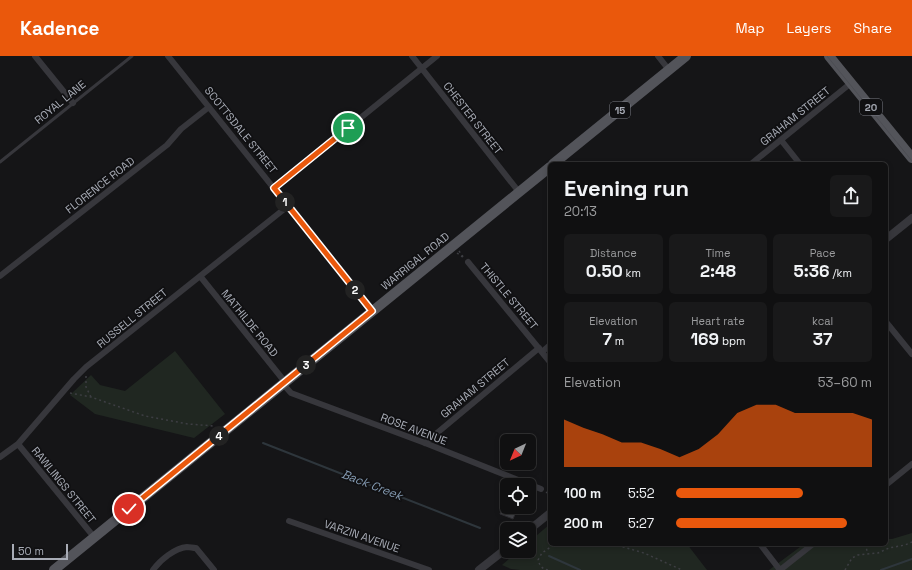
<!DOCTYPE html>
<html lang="en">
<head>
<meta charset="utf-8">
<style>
	:root { --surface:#101011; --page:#19191a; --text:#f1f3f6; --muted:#9c9d9f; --line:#303031; --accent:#ea580c }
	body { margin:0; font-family:"Space Grotesk",sans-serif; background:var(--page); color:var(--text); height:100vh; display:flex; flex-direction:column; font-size:15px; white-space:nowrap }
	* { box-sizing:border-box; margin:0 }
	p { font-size:13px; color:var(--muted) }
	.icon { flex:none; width:22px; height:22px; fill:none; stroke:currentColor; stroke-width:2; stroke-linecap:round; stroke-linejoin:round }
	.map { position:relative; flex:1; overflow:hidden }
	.side { position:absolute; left:548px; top:106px; width:340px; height:384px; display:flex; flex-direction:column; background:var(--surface); border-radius:6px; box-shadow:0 2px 6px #0003,0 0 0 1px var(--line) }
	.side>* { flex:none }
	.needle { width:26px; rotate:223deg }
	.controls { position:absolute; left:500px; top:378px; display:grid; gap:8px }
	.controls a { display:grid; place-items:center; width:36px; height:36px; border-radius:6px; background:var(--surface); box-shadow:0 2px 6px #0003,0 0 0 1px var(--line); font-size:20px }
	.scale { position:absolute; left:12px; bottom:10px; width:56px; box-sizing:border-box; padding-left:4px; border:2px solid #a8acb6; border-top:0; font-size:11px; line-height:14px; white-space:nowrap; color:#a8acb6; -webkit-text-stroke:3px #101012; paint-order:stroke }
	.pin { position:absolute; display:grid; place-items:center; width:34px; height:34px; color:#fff; margin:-17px; border:2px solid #fff; border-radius:50%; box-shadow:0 1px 4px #0007 }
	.km { position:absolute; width:20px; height:20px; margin:-10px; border-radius:50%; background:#222; color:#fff; font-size:11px; line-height:20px; text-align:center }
	.round { display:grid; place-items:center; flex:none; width:42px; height:42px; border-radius:6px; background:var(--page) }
	.overview { display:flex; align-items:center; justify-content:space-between; height:68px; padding:0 16px }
	h1 { font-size:22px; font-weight:800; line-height:30px }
	.stats { display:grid; grid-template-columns:repeat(3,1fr); gap:6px; height:68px; padding:4px 16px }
	.stats div { display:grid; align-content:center; border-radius:6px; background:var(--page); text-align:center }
	.stats b { font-size:17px; font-weight:800 }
	.stats small { font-size:11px; font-weight:400 }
	.stats p { font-size:11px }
	.chart { height:112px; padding:8px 16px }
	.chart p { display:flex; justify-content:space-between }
	.chart svg { width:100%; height:72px; margin-top:4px; fill:var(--accent); opacity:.7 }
	ul { padding:0 16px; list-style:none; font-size:13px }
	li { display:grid; grid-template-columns:64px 48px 1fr; align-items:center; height:30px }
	li i { height:10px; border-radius:5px; background:var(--accent) }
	header { display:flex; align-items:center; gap:24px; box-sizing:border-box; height:56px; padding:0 20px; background:var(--accent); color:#fff }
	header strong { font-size:19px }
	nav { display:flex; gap:22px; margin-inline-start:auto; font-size:14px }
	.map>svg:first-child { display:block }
	.green { fill:#202721 }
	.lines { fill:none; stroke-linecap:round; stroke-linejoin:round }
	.stream { stroke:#2e363c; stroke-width:2 }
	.building { fill:#44454a; stroke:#302f33 }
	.path { stroke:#3d3e43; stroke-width:1.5; stroke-dasharray:2 3; stroke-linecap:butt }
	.service { stroke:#37373c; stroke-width:3 }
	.minor { stroke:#37373c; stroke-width:6 }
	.tertiary { stroke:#37373c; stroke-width:8 }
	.primary { stroke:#53545a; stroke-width:10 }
	.tram { stroke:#4c4d53; stroke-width:1 }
	.route-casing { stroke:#fff; stroke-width:8 }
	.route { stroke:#ea580c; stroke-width:5 }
	.labels { text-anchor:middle; stroke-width:3.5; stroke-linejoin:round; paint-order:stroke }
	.shield { fill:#101012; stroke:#7a7d85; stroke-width:1 }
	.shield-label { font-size:10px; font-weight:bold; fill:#a8acb6 }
	.street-label { font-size:11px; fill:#a8acb6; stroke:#101012 }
	.water-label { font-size:12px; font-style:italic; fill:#8298af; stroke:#101012 }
</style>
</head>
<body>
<header>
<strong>Kadence</strong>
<nav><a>Map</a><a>Layers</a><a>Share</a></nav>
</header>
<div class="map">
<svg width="912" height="514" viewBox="0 0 912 514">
	<rect width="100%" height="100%" fill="#151517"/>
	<!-- green -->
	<path class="green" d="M175,295L225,358L194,382L95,358L70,339L91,319L100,329L125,335Z
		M550,468V488H687L707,514H520L511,513L502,509L518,495H529V486Z
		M912,477V514H769L804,488H886V483H892Z"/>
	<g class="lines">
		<!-- stream -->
		<path class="stream" d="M263,387L480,472
			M549,500L580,514
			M881,514L912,503"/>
	</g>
	<!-- building -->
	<path class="building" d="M502,451H514L513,454L516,456L513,463L500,458Z"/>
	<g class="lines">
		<!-- path -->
		<path class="path" d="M459,195L464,202
			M457,197L464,202
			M86,320V331L91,341
			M70,337L91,341L145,360L188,368L214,370
			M546,436L550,439
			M613,488L644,497L682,514
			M865,488L868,498
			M548,514C542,513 540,510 538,504L542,497L555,488
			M845,514L852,502L858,499L878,497L889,492L905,489L912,486"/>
		<!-- service -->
		<path class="service" d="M0,106L132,0"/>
		<!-- minor -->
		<path class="minor" d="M35,0L73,47
			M168,0L372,255
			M412,0L519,136
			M658,0L669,14
			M781,84L800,108
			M751,108L851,27
			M274,132L437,0
			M468,206L550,306
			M0,220L167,89L181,73L209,51
			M200,220L285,326
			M886,266L912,298
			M542,296L550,289
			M283,328L291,337L425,387L541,433
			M425,387L539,292
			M18,388L94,481
			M0,401L18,388L74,323L86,311L288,150
			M886,429L912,408
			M289,465L429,514
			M760,488L780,514
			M153,514C160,504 175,492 187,491C190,491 193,492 196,492L214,514
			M780,514L813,488"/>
		<!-- tertiary -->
		<path class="tertiary" d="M886,183L912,162
			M529,474L550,457
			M479,514L507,492"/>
		<!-- primary -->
		<path class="primary" d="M829,0L912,102
			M553,108L686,0
			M54,514L550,111"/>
		<!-- tram -->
		<path class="tram" d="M827,0L912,105"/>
	</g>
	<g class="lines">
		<defs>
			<path id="route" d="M129,453L372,255L274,132L348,72"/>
		</defs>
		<!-- route casing -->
		<use href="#route" class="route-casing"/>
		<!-- route -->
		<use href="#route" class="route"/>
	</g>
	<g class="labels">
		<!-- shield labels -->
		<g class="shield">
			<rect x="860" y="43" width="22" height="16" rx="3"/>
			<rect x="610" y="46" width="20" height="16" rx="3"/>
		</g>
		<g class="shield-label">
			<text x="871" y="55">20</text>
			<text x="620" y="58">15</text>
		</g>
		<!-- street labels -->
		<g class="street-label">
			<text transform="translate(60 46) rotate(-39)" y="4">ROYAL LANE</text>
			<text transform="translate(795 60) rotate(-39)" y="4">GRAHAM STREET</text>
			<text transform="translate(473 62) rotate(52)" y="4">CHESTER STREET</text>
			<text transform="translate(241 74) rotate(51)" y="4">SCOTTSDALE STREET</text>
			<text transform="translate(100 129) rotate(-38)" y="4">FLORENCE ROAD</text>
			<text transform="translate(415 205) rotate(-39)" y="4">WARRIGAL ROAD</text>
			<text transform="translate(509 240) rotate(50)" y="4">THISTLE STREET</text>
			<text transform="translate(132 262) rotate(-39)" y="4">RUSSELL STREET</text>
			<text transform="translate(250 267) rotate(51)" y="4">MATHILDE ROAD</text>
			<text transform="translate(475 332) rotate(-40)" y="4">GRAHAM STREET</text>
			<text transform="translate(414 373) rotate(21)" y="4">ROSE AVENUE</text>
			<text transform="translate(64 429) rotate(51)" y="4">RAWLINGS STREET</text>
			<text transform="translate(362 480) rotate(19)" y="4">VARZIN AVENUE</text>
		</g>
		<!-- water labels -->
		<g class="water-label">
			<text transform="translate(372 429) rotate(21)" y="4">Back Creek</text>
		</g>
	</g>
</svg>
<div class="controls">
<a><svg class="needle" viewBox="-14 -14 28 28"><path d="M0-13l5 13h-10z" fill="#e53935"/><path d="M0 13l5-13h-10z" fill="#9c9d9f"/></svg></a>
<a><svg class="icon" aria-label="locate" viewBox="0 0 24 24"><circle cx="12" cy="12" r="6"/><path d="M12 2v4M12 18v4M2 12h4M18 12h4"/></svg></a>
<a><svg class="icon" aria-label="layers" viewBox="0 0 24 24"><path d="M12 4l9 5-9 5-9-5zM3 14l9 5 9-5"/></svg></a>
</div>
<div class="scale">50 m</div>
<div class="pin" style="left:348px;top:72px;background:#1e9e55"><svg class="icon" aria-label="arrive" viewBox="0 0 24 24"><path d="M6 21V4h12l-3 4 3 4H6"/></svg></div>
<div class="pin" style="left:129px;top:453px;background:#d93025"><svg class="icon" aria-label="check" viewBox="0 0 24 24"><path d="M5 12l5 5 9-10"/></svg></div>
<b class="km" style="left:285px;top:146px">1</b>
<b class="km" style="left:355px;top:234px">2</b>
<b class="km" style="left:306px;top:309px">3</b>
<b class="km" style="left:219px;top:380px">4</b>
<section class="side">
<div class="overview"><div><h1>Evening run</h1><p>20:13</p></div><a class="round"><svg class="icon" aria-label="share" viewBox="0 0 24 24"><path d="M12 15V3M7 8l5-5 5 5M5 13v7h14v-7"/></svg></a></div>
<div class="stats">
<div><p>Distance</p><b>0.50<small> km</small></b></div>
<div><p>Time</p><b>2:48</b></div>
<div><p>Pace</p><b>5:36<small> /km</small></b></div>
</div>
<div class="stats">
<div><p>Elevation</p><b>7<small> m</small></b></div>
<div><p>Heart rate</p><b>169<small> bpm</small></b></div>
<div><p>kcal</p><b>37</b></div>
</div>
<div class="chart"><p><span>Elevation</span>53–60 m</p>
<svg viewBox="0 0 160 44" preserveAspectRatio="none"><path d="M0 44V15L10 20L20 24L30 29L40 29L50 33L60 38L70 33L80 24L90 11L100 6L110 6L120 11L130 11L140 11L150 11L160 15V44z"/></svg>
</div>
<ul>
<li><b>100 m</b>5:52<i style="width:65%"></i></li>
<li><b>200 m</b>5:27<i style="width:87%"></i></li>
</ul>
</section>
</div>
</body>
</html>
